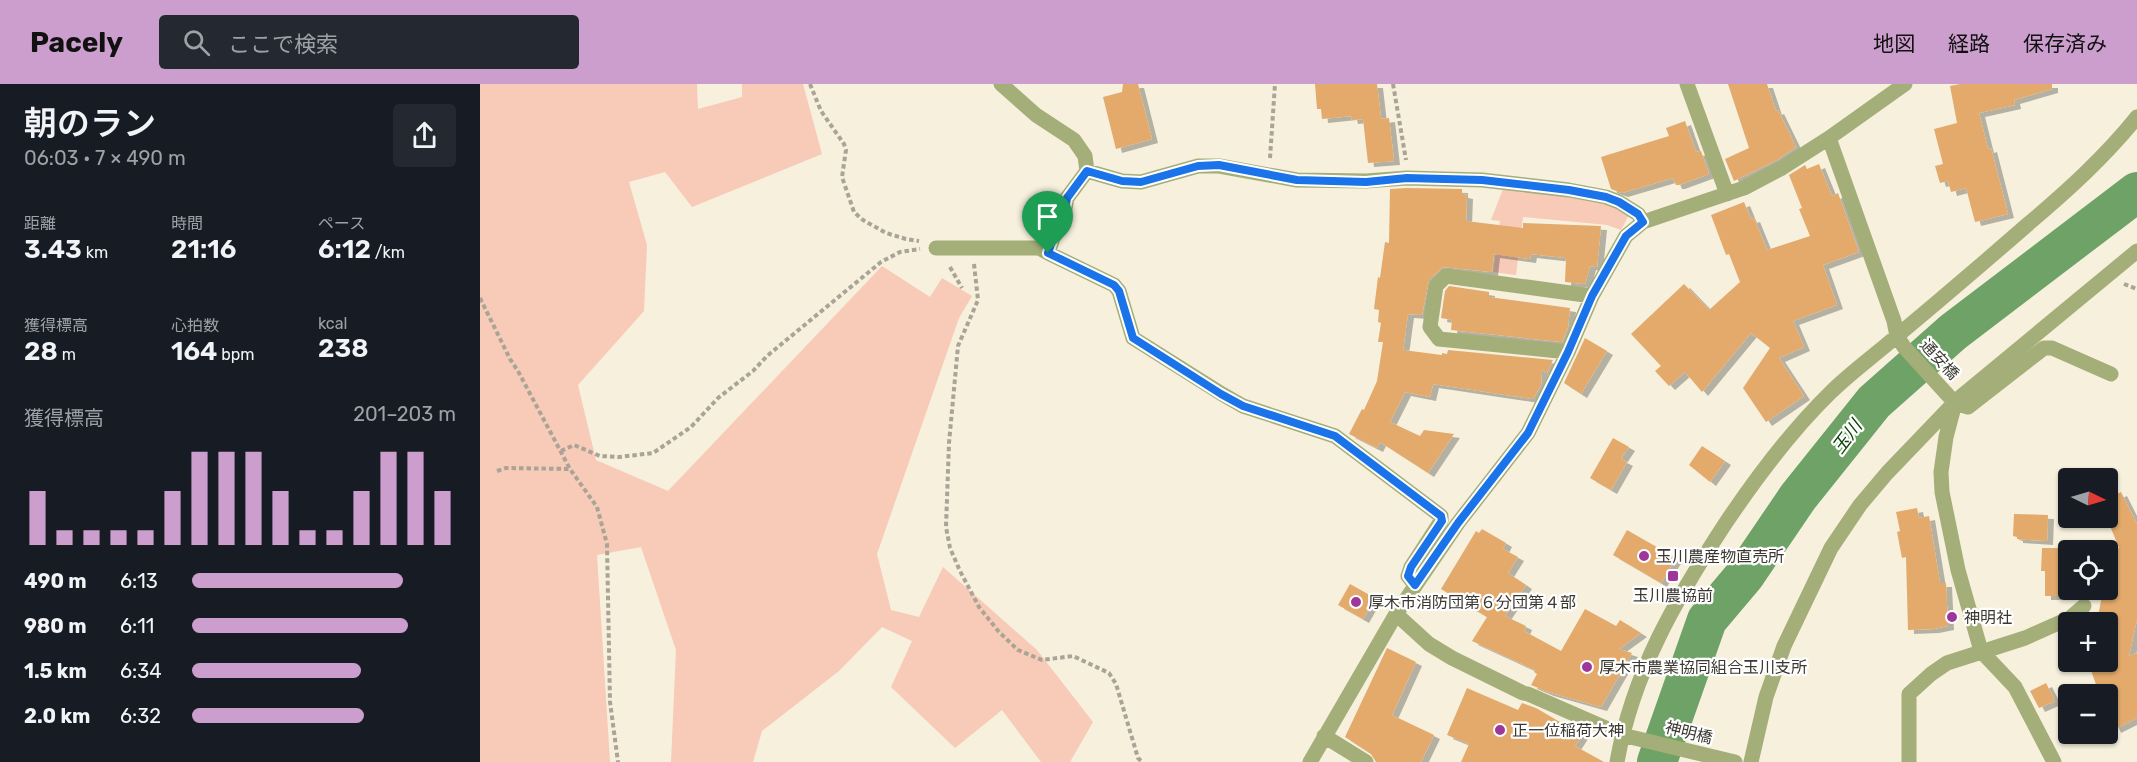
<!DOCTYPE html>
<html lang="ja">
<head>
<meta charset="utf-8">
<style>
	:root { --surface:#171b24; --page:#242831; --text:#f1f3f6; --muted:#9ea1a6; --accent:#cc9ecd }
	body { margin:0; font-family:Rubik,"Noto Sans JP",sans-serif; background:var(--page); color:var(--text); height:100vh; display:flex; flex-direction:column; font-size:22px; white-space:nowrap }
	* { box-sizing:border-box; margin:0 }
	p { font-size:20px; color:var(--muted) }
	.icon { flex:none; width:33px; height:33px; fill:none; stroke:currentColor; stroke-width:2; stroke-linecap:round; stroke-linejoin:round }
	.map { position:relative; flex:1; overflow:hidden }
	.details { display:flex; flex-direction:column; background:var(--surface); width:480px }
	.details>* { flex:none }
	.needle { width:39px; rotate:95deg }
	.buttons { position:absolute; left:1578px; top:384px; display:grid; gap:12px }
	.buttons a { display:grid; place-items:center; width:60px; height:60px; border-radius:6px; background:var(--surface); box-shadow:0 2px 4px #0004; font-size:30px }
	.pin { position:absolute; display:grid; place-items:center; width:51px; height:51px; color:#fff; margin:-62px -26px; border-radius:50% 50% 50% 0; rotate:-45deg; box-shadow:0 0 6px #0007 }
	.pin .icon { rotate:45deg }
	.round { display:grid; place-items:center; flex:none; width:63px; height:63px; border-radius:6px; background:var(--page) }
	.summary { display:flex; align-items:center; justify-content:space-between; height:102px; padding:0 24px }
	h1 { font-size:33px; font-weight:600; line-height:45px }
	.figures { display:grid; grid-template-columns:repeat(3,1fr); gap:9px; height:102px; padding:6px 24px }
	.figures div { display:grid; align-content:center }
	.figures b { font-size:26px; font-weight:600 }
	.figures small { font-size:16px; font-weight:400 }
	.figures p { font-size:16px }
	.chart { height:168px; padding:12px 24px }
	.chart p { display:flex; justify-content:space-between }
	.chart svg { width:100%; height:108px; margin-top:6px; stroke:var(--accent); stroke-width:6 }
	ul { padding:0 24px; list-style:none; font-size:20px }
	li { display:grid; grid-template-columns:96px 72px 1fr; align-items:center; height:45px }
	li i { height:15px; border-radius:8px; background:var(--accent) }
	header { display:flex; align-items:center; gap:36px; box-sizing:border-box; height:84px; padding:0 30px; background:var(--accent); color:#111 }
	header strong { font-size:28px }
	nav { display:flex; gap:33px; margin-inline-start:auto; font-size:21px }
	.search { width:420px; height:54px; background:var(--page); display:flex; align-items:center; gap:15px; box-sizing:border-box; padding:0 21px; border-radius:6px; color:var(--muted); font-size:22px }
	main { display:flex; flex:1; min-height:0 }
	.map>svg:first-child { display:block }
	.green { fill:#f8cab8 }
	.lines { fill:none; stroke-linecap:round; stroke-linejoin:round }
	.river { stroke:#6ea266; stroke-width:40 }
	.building { fill:#e3aa6c; filter:url(#shadow) }
	.path { stroke:#a9a496; stroke-width:4; stroke-dasharray:4.5 3; stroke-linecap:butt }
	.minor { stroke:#a4ae78; stroke-width:15 }
	.route-casing { stroke:#fff; stroke-width:12 }
	.route { stroke:#1a73e8; stroke-width:8 }
	.poi-dot { fill:#9e379a; stroke:#fff; stroke-width:2 }
	.labels { text-anchor:middle; stroke-width:4.5; stroke-linejoin:round; paint-order:stroke }
	.street-label { font-size:16px; fill:#3b3831; stroke:#fff }
	.poi-label { font-size:16px; fill:#3b3831; stroke:#fff; text-anchor:start }
	.water-label { font-size:18px; font-style:italic; fill:#0d4405; stroke:#fff }
</style>
</head>
<body>
<header>
<strong>Pacely</strong>
<div class="search"><svg class="icon" aria-label="search" viewBox="0 0 24 24"><circle cx="10" cy="10" r="6"/><path d="M15 15l6 6"/></svg>ここで検索</div>
<nav><a>地図</a><a>経路</a><a>保存済み</a></nav>
</header>
<main>
<section class="details">
<div class="summary"><div><h1>朝のラン</h1><p>06:03 · 7 × 490 m</p></div><a class="round"><svg class="icon" aria-label="share" viewBox="0 0 24 24"><path d="M12 15V3M7 8l5-5 5 5M5 13v7h14v-7"/></svg></a></div>
<div class="figures">
<div><p>距離</p><b>3.43<small> km</small></b></div>
<div><p>時間</p><b>21:16</b></div>
<div><p>ペース</p><b>6:12<small> /km</small></b></div>
</div>
<div class="figures">
<div><p>獲得標高</p><b>28<small> m</small></b></div>
<div><p>心拍数</p><b>164<small> bpm</small></b></div>
<div><p>kcal</p><b>238</b></div>
</div>
<div class="chart"><p><span>獲得標高</span>201–203 m</p>
<svg viewBox="0 0 160 44" preserveAspectRatio="none"><path d="M5 44V22M15 44V38M25 44V38M35 44V38M45 44V38M55 44V22M65 44V6M75 44V6M85 44V6M95 44V22M105 44V38M115 44V38M125 44V22M135 44V6M145 44V6M155 44V22"/></svg>
</div>
<ul>
<li><b>490 m</b>6:13<i style="width:80%"></i></li>
<li><b>980 m</b>6:11<i style="width:82%"></i></li>
<li><b>1.5 km</b>6:34<i style="width:64%"></i></li>
<li><b>2.0 km</b>6:32<i style="width:65%"></i></li>
</ul>
</section>
<div class="map">
<svg width="1657" height="678" viewBox="0 0 1657 678">
	<defs>
		<filter id="shadow"><feDropShadow dx="6" dy="4" stdDeviation="0" flood-color="#0004"/></filter>
	</defs>
	<rect width="100%" height="100%" fill="#f6f0dd"/>
	<!-- green -->
	<path class="green" d="M0,0H217L218,25L262,13V0H323L342,70L212,123L185,88L149,98L167,161L164,227L98,301L116,376L188,407L402,182L450,213L462,194L492,212L479,234L397,470L411,526L439,533L463,483L557,566L613,638L590,678H561L522,626L475,664L411,603L432,557L402,543L359,587L282,647L273,678H191L196,566L161,463L117,471L130,678H0Z
		M1023,105C1067,109 1111,109 1149,131L1141,146L1127,141L1043,133L1036,191L1013,188L1020,137L1011,136Z"/>
	<g class="lines">
		<!-- river -->
		<path class="river" d="M1177,678L1227,536L1265,491L1318,413L1394,318L1473,248L1657,108"/>
	</g>
	<!-- building -->
	<path class="building" d="M643,0H658L672,55L636,65L623,13L642,8Z
		M835,0H897L901,35L909,34L914,77L888,79L883,35L872,36L871,32L842,35L841,25H837Z
		M1248,0H1287L1296,27L1298,26L1316,63L1297,76L1254,97L1245,75L1269,64Z
		M1480,0H1572V5L1534,16L1535,21L1499,29L1508,65L1511,64L1528,130L1495,138L1486,104L1471,108L1468,97L1460,99L1455,82L1463,80L1454,45L1477,39L1470,2Z
		M1205,37L1216,68L1221,67L1229,90L1199,101H1196L1193,94L1142,109L1131,105L1121,73L1189,52L1186,44Z
		M1339,80L1352,112L1358,109L1379,168L1343,181L1357,221L1313,237L1324,263L1299,274L1324,312L1286,338L1263,304L1290,264L1271,249L1222,308L1205,288L1189,302L1175,287L1181,282L1151,250L1204,200L1229,226L1260,198L1249,170L1246,171L1231,131L1264,118L1271,135L1274,134L1287,166L1330,152L1319,125L1322,124L1309,91L1325,81L1327,85Z
		M927,104L982,105V110L987,111L986,137L1043,144V139L1121,142L1117,183L1110,182L1105,200L1085,198L1086,174L1051,170L1050,175L1014,170L1012,188L963,183L949,196L942,231L928,230L923,266L962,271V269L967,270L968,266L1073,276L1067,289L1062,286L1061,301L1053,315L953,300L950,313L925,308L910,338L940,352L944,346L974,350L948,389L900,358L897,364L869,350L882,325L884,326L897,297L903,258H898L901,239L898,238L899,226L894,225L898,193L900,194L905,158L909,159L910,105Z
		M969,202L1009,208V213L1090,224L1088,243L1082,258L971,246L972,236L961,234L965,207Z
		M1105,254L1127,267L1101,310L1084,299Z
		M1133,354L1149,363L1141,375L1147,378L1131,406L1110,394Z
		M1222,362L1245,377L1230,398L1209,381Z
		M1641,408L1657,440V535L1649,572L1657,569V634L1635,645L1628,629V602L1618,606L1608,578H1628V538H1617L1623,506H1630L1629,491L1638,490L1636,464H1639L1628,437V414Z
		M1437,424L1439,434L1449,432L1460,499H1466L1468,542L1453,545L1428,546L1426,473L1422,474L1417,448L1420,447L1416,428Z
		M1534,430L1568,431L1567,457L1537,455V453L1533,452Z
		M1002,445L1026,459L1023,465L1038,473L1028,489L1046,501L1025,532L1046,542L1044,547L1081,567L1105,525L1136,542L1140,536L1161,549L1139,565L1152,569L1121,623L1068,608L1051,601L1057,590L1054,588L1055,586L992,557L1007,533L961,505L996,447L999,449Z
		M1147,446L1196,474L1181,499L1133,471Z
		M1562,464H1588V512H1565V487H1561Z
		M870,500L895,514L883,535L858,521Z
		M907,564L936,578L912,631L954,651L941,678H896L891,670L865,653Z
		M1566,599L1575,617L1559,624L1550,607Z
		M987,604L1038,626L1042,619L1056,624L1102,651L1095,662L1124,678H981L989,660L967,651Z"/>
	<g class="lines">
		<!-- path -->
		<path class="path" d="M330,0L341,27L364,60L366,66L362,93L374,128L383,136L406,149L426,155L439,157
			M913,0L926,76
			M790,74L795,0
			M494,180L498,216L478,262L469,359L466,443L470,464L480,487L499,523L519,548L538,566L562,576L593,572L629,589L636,600L658,674L662,678
			M470,183L482,204
			M1644,200L1657,205
			M0,214L30,275L38,287L90,385L117,423L127,460L130,618L138,678
			M81,367L94,361L120,372L139,373L173,369L211,343L238,314L273,287L287,272L401,178L420,168L440,165
			M17,387L26,384L90,385"/>
		<!-- minor -->
		<path class="minor" d="M521,0L556,31L594,56L605,72L607,87L587,114L582,141L573,154L568,169L634,201L639,207L653,254L742,310L763,322L855,352L961,432V437L931,483L928,492L935,501
			M1207,0L1247,110
			M1349,54L1425,0
			M607,87L642,97L661,98L718,82H739L817,96L886,97L927,94L1002,96L1089,106L1126,113L1139,118L1158,130L1163,138
			M456,164H559L568,169
			M1088,268L959,255L950,243L956,202L966,192L1112,212
			M1475,319L1488,323L1564,264H1572L1631,290
			M844,652L886,678
			M830,678L916,530
			M1137,678C1153,588 1196,515 1245,440C1276,394 1310,348 1350,309C1367,292 1387,277 1405,262C1453,222 1500,182 1547,141C1586,108 1625,73 1657,33
			M1255,678L1142,651L1048,610L1043,609L972,574L949,560L916,530L978,439L1048,349L1088,268L1112,212L1146,152L1163,138L1264,104L1302,84L1349,54L1414,237L1417,252L1424,263L1475,319L1466,353L1461,388L1462,408L1478,486L1501,567L1535,603L1574,678
			M1271,678L1286,613L1304,562L1351,464L1380,421L1407,389L1478,315L1657,167
			M1429,678V610L1451,590L1467,579L1545,554L1590,534L1604,522"/>
	</g>
	<g class="lines">
		<defs>
			<path id="route" d="M739,81L817,96L886,98L927,94L1002,96L1089,106L1126,113L1139,118L1158,130L1163,138L1146,152L1112,212L1088,268L1048,349L978,439L935,501L928,492L931,483L962,437L961,432L855,352L763,322L741,310L653,254L639,207L634,201L568,169L573,154L582,141L587,114L607,87L642,97L661,98L718,82Z"/>
		</defs>
		<!-- route casing -->
		<use href="#route" class="route-casing"/>
		<!-- route -->
		<use href="#route" class="route"/>
	</g>
	<!-- markers -->
	<g class="poi-dot">
		<circle cx="1164" cy="472" r="6"/>
		<rect x="1187" y="486" width="12" height="12" rx="3"/>
		<circle cx="876" cy="518" r="6"/>
		<circle cx="1472" cy="533" r="6"/>
		<circle cx="1107" cy="583" r="6"/>
		<circle cx="1020" cy="646" r="6"/>
	</g>
	<g class="labels">
		<!-- street labels -->
		<g class="street-label">
			<text transform="translate(1460 275) rotate(47)" y="6">通安橋</text>
			<text transform="translate(1209 648) rotate(14)" y="6">神明橋</text>
		</g>
		<!-- poi labels -->
		<g class="poi-label">
			<text x="1176" y="478">玉川農産物直売所</text>
			<text x="1193" y="517" text-anchor="middle">玉川農協前</text>
			<text x="888" y="524">厚木市消防団第６分団第４部</text>
			<text x="1484" y="539">神明社</text>
			<text x="1119" y="589">厚木市農業協同組合玉川支所</text>
			<text x="1032" y="652">正一位稲荷大神</text>
		</g>
		<!-- water labels -->
		<g class="water-label">
			<text transform="translate(1367 353) rotate(-53)" y="6">玉川</text>
		</g>
	</g>
</svg>
<div class="buttons">
<a><svg class="needle" viewBox="-14 -14 28 28"><path d="M0-13l5 13h-10z" fill="#e53935"/><path d="M0 13l5-13h-10z" fill="#9ea1a6"/></svg></a>
<a><svg class="icon" aria-label="locate" viewBox="0 0 24 24"><circle cx="12" cy="12" r="6"/><path d="M12 2v4M12 18v4M2 12h4M18 12h4"/></svg></a>
<a>+</a>
<a>−</a>
</div>
<div class="pin" style="left:568px;top:169px;background:#1e9e55"><svg class="icon" aria-label="arrive" viewBox="0 0 24 24"><path d="M6 21V4h12l-3 4 3 4H6"/></svg></div>
</div>
</main>
</body>
</html>
